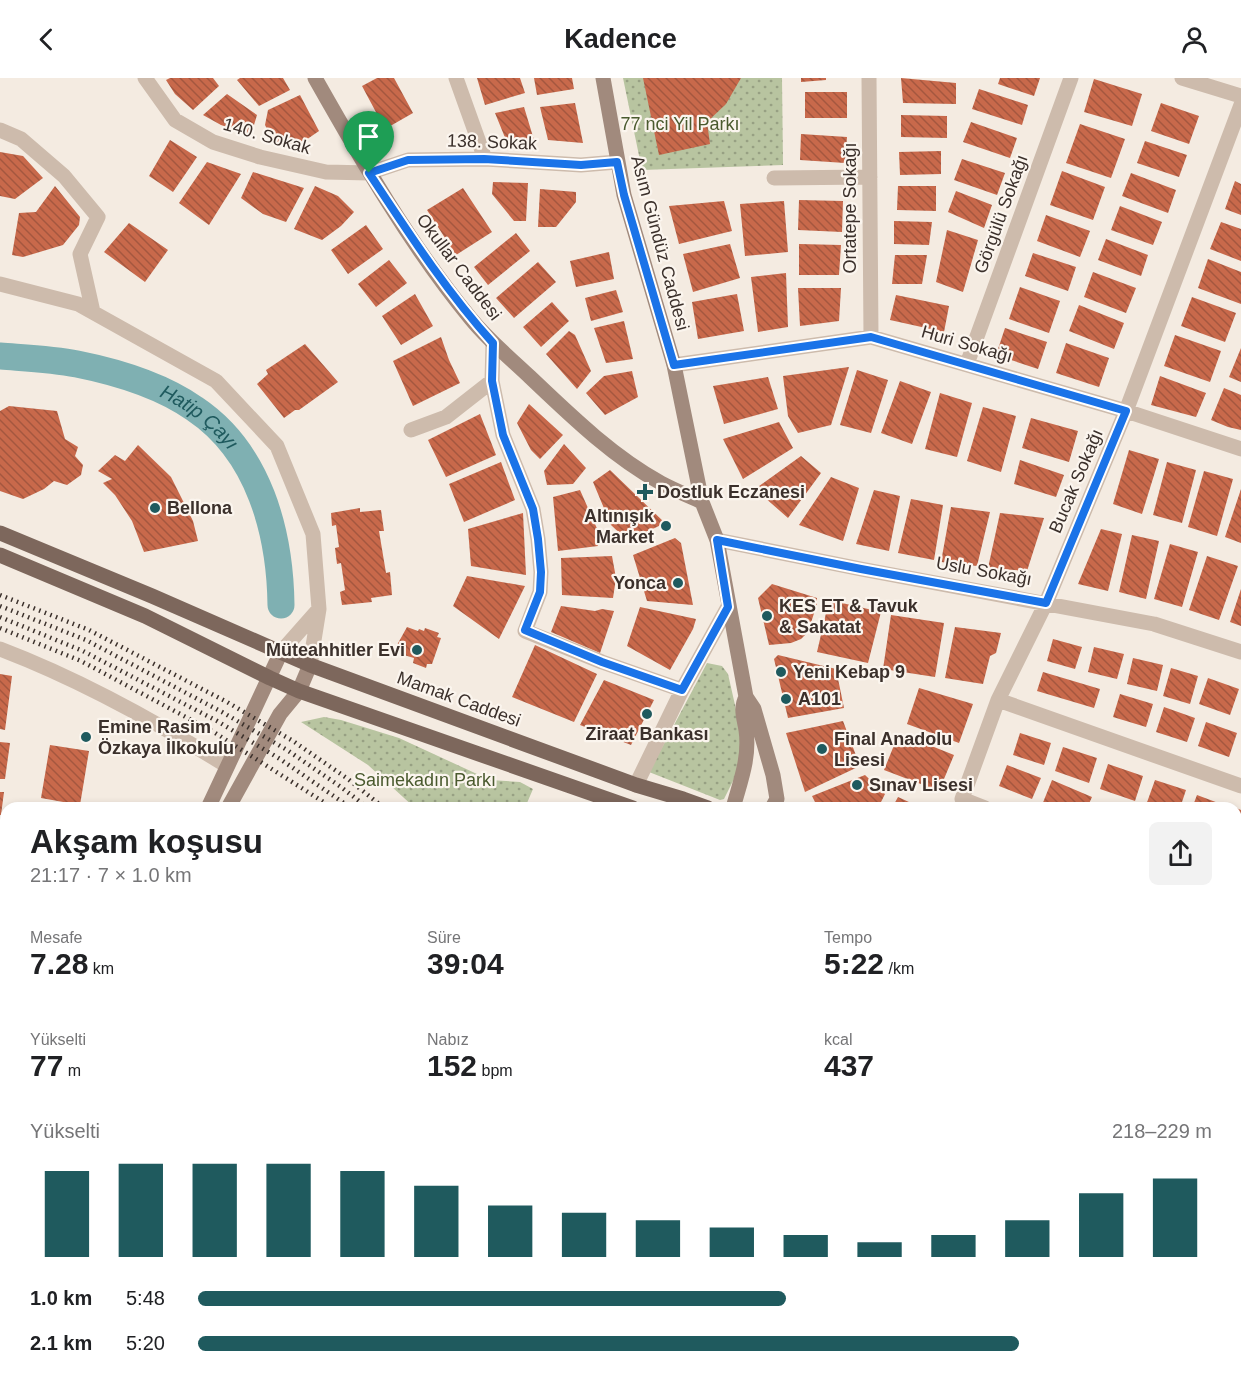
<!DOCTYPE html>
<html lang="tr">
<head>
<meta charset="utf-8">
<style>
	:root { --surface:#fff; --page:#f2f2f2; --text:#202124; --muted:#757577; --accent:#1f5a5e }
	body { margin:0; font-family:Helvetica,sans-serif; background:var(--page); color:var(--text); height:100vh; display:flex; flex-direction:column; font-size:22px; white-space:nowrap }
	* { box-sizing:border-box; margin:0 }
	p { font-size:20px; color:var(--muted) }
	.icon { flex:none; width:33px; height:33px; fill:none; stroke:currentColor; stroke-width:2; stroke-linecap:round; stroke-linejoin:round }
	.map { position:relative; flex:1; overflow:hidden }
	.details { position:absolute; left:0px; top:724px; width:1242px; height:578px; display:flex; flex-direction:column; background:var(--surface); border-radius:18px 18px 0 0; box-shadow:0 3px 9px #0003 }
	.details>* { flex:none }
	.pin { position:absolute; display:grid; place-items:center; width:51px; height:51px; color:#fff; margin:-62px -26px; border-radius:50% 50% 50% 0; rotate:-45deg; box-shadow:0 0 6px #0007 }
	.pin .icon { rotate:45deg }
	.round { display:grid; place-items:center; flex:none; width:63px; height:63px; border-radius:9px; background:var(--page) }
	.headline { display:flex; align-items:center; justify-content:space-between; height:102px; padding:0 30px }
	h1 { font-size:33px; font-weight:700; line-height:45px }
	.figures { display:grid; grid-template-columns:repeat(3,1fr); gap:9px; height:102px; padding:6px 30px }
	.figures div { display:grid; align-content:center }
	.figures b { font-size:30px; font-weight:700 }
	.figures small { font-size:16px; font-weight:400 }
	.figures p { font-size:16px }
	.chart { height:168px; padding:12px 30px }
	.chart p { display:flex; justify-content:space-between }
	.chart svg { width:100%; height:108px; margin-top:6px; stroke:var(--accent); stroke-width:6 }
	ul { padding:0 30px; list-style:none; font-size:20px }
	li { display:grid; grid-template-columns:96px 72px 1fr; align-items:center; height:45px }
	li i { height:15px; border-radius:8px; background:var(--accent) }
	header { display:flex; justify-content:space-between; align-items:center; height:78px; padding:0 30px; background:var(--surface); font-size:27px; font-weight:700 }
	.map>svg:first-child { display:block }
	.grass { fill:url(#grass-dots) }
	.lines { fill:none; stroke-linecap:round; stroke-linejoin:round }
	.river { stroke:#7fb0b2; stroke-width:27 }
	.building { fill:url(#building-back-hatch) }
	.street { stroke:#cdbbac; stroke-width:15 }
	.secondary { stroke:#a18a7d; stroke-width:15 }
	.primary { stroke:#7d675c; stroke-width:15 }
	.rail { stroke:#3b302b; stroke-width:4.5; stroke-dasharray:1.5 4.5; stroke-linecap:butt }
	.route-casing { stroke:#fff; stroke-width:12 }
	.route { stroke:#1a73e8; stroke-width:8 }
	.poi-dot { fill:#1f5a5e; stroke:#fbf5ee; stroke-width:2 }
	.labels { text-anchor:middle; stroke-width:4.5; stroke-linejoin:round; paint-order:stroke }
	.park-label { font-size:18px; fill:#4a5a2e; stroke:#fbf5ee }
	.street-label { font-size:18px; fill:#3b302b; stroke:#fbf5ee }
	.poi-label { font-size:18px; font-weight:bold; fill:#3b302b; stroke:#fbf5ee; text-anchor:start }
	.water-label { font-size:20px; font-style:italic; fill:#1f5a5e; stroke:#fbf5ee }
</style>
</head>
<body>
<header><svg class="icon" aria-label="back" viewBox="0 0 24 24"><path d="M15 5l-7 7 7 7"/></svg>Kadence<svg class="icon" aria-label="person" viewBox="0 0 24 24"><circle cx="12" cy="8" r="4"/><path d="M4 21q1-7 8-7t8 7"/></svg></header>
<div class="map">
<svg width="1241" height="1301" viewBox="0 0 1241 1301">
	<defs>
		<pattern id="grass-dots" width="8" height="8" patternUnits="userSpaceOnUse" patternTransform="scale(1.5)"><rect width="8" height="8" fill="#b8c4a0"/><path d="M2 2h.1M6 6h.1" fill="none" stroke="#97a083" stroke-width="1.8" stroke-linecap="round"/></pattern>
		<pattern id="building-back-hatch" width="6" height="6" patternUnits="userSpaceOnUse" patternTransform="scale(1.5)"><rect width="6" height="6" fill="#c8694b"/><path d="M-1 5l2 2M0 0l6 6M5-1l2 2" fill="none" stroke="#a4573f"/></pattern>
	</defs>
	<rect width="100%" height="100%" fill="#f4ebe1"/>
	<!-- grass -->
	<path class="grass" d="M623,0H782L783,87L642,92Z
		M707,585L722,588L728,596L742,658L740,689L724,721L720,722L649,694Z
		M324,639L341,642L399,660L490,702L520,704L533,711L527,725L514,730H415L368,687L301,644Z
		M548,1296H588L586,1301H545Z"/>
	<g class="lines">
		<!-- river -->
		<path class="river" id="s1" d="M0,278C25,280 52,281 77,286C117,294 161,307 195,331C259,374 280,454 281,527"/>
	</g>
	<!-- building -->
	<path class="building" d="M170,0H213L219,8L193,32L175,16L166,2Z
		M240,0H283L290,12L259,28L237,2Z
		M377,0H394L413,35L385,51L362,8Z
		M477,0H520L525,15L485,27Z
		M534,0H572L574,11L537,17Z
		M643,0H741L726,26L707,44L710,66L659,77Z
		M801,0H826V2L801,4Z
		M901,0L956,5V26L903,25Z
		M1000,0H1040L1034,18L998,6Z
		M1094,1L1142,16L1132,48L1084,34Z
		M979,11L1028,27L1022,47L972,31Z
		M805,14H847V40H805Z
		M227,16L257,37L251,57L221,47L203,37Z
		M300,17L319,53L303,64L292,66L274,64L265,47L268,32Z
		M575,25L583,65L548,62L540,29Z
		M1161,25L1199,38L1189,66L1151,53Z
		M524,29L534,62H506L495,35Z
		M901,37L947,38V60L901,59Z
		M971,44L1017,60L1010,80L963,64Z
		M1080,46L1125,61L1111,100L1066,85Z
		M801,56L847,59L845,85L800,82Z
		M170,62L197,79L173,114L149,98Z
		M1145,63L1187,77L1179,99L1137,85Z
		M941,73V96L900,97L899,74Z
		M0,74L23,78L43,100L15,121L0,118Z
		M962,81L1005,95L997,117L954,102Z
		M207,84L241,96L209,147L179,125Z
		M1062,93L1105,109L1093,142L1050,127Z
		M253,94L304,110L286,144L263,136L241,120Z
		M1131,95L1176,112L1168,135L1122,118Z
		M1235,103L1241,106V137L1225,131Z
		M493,104L528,105L526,143H514L492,116Z
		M55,108L80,139L79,147L63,167L23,179L12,177L19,135L36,134Z
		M315,108L338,118L354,134L341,148L322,162L294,151Z
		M898,108H936V133L897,132Z
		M463,110L492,154L456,177L427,132Z
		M540,111L576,114V124L556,149H538Z
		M956,113L992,127L984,150L948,134Z
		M799,122L843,123L842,154L798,152Z
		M724,123L732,153L679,166L669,128Z
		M784,123L788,174L745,178L740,126Z
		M1120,128L1162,144L1153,167L1111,152Z
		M1046,137L1090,153L1080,179L1037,163Z
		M894,143L932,144L929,167L894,166Z
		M1221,144L1241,151V183L1210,171Z
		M129,145L168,172L145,204L104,174Z
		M366,147L383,171L348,196L331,172Z
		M947,152L978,162L963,214L936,204Z
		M516,155L530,173L488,207L474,189Z
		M1106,161L1148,177L1141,198L1098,182Z
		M730,166L740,200L693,214L683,176Z
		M799,166L841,167L839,197H799Z
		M609,174L614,201L576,209L570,183Z
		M1033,175L1076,189L1068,213L1025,198Z
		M895,177H927L922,206H892Z
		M1208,181L1241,194V226L1198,210Z
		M389,182L407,205L376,229L358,206Z
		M538,184L556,204L514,240L496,220Z
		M1093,194L1136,210L1126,235L1084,219Z
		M786,195L788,249L758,254L751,199Z
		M1020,209L1060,223L1049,255L1009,241Z
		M798,210H841L839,243L800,248Z
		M616,212L623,234L591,243L585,220Z
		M415,216L433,248L401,267L382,238Z
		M737,216L744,253L698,261L692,224Z
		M896,217L949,228L944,254L890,242Z
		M1192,219L1236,235L1225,264L1181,248Z
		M552,224L569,243L541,269L523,249Z
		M1079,227L1124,245L1114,271L1069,253Z
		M624,243L633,281L606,285L594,250Z
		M1005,250L1047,264L1038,291L996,277Z
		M569,253L575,257L591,293L577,311L546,276Z
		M1175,257L1221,273L1210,304L1164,288Z
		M441,259L449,282L460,305L413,328L393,283Z
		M1066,265L1109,280L1099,309L1056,295Z
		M305,266L338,304L299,332H295L284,340L257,306L268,296L266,292Z
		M1241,270V304L1229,299Z
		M849,289L831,347L798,355L788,338L783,298Z
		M857,292L888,302L871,355L840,347Z
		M632,293L638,319L605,337L586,315L604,298Z
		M1160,298L1206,315L1196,339L1151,327Z
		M768,299L778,331L724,346L713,308Z
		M900,303L931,314L912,366L881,355Z
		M1224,310L1241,317V352L1228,349L1211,342Z
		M940,315L972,325L957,379L925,371Z
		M529,326L563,357L540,381L531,372L517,345Z
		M9,328L57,333L65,361L78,369L75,378L83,387L81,397L67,407L54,403L44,411L23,421L0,413V333Z
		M983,329L1016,338L1001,394L967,383Z
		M480,336L496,377L446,399L428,362Z
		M1031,340L1078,353L1069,384L1022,370Z
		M779,344L793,370L743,401L723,361Z
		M564,366L586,390L573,406L547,407L544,393Z
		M138,367L171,399L193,443L198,463L144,474L132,443L115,417L103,405L112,401L98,393L115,377L125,383Z
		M1129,372L1159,381L1142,436L1113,426Z
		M801,378L821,395L788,440L755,411Z
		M1020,382L1064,397L1056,419L1014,406Z
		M501,384L515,422L464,444L449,406Z
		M1167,384L1196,392L1182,445L1153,437Z
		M610,392L665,445L628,463L611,447L593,404Z
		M1204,393L1233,401L1217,458L1188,449Z
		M831,399L859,410L843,463L799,447Z
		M1241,411V465L1225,459Z
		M580,412L599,455L598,468L558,473L553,419Z
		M874,412L900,418L889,473L856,466Z
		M911,421L943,427L934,482L898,475Z
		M951,429L990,434L977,488L941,484Z
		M360,430V434L381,432L384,453H379L386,495L390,494L392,517L371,520L372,524L342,527L340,514L345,512L341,485L337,486L335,470L339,469L336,447L332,448L331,435Z
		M523,435L526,497L471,488L468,451Z
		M1000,435L1044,440L1027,493L988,490Z
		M1101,451L1122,456L1108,513L1078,506Z
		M1132,457L1159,463L1146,521L1119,514Z
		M675,460L681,465L693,527L647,523L633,477Z
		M1170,466L1198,474L1182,529L1154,521Z
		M612,478L616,500L613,520L562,517L561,480Z
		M1207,478L1238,488L1219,542L1189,532Z
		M467,498L525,508L499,561L453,528Z
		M772,506L817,520V526L808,554L801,561L791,565L769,567L758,520Z
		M1241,511V548L1230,544Z
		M829,522L881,534L868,585L817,574Z
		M561,528L595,533L602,531L614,533L600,575L551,554Z
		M640,529L696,541L693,551L670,592L627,568Z
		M891,537L944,545L935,599L883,591Z
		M407,549L418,553L419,551L424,553L425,550L439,555L437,559L441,560L432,586H427L426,590L413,585L414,580L397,575L400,569L397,567Z
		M955,549L1001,555L996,575L990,578L983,606L945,600Z
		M1053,561L1082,569L1075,591L1047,583Z
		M535,567L597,596L574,644L512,619Z
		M1094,569L1124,576L1117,601L1088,594Z
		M778,577L836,591L844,630L788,640L774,581Z
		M1133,580L1163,587L1157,613L1127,606Z
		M1171,590L1198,598L1190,626L1163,618Z
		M1043,594L1100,611L1094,630L1037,613Z
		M0,596L12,598L5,652L0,651Z
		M1208,600L1239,611L1230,637L1199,626Z
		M604,602L654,622L631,667L580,647Z
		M919,610L973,626L959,665L907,646Z
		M1120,616L1153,626L1146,649L1113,639Z
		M1164,629L1195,640L1187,664L1156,654Z
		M843,643L860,688L805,714L786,655Z
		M1206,644L1237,655L1229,679L1198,668Z
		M899,655L954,677L939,713L884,692Z
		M1020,655L1051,665L1044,687L1013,677Z
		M0,664L10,665L5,701H0Z
		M50,667L89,673L80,727L41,720Z
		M1063,669L1097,680L1089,705L1055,693Z
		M1108,686L1143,698L1135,723L1100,711Z
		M1007,687L1041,700L1032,721L999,708Z
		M865,697L885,716L878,730H818L812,718Z
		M1052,702L1092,719L1087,730H1051L1042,727Z
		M1155,702L1186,712L1180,730H1145Z
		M0,714H4L1,737H0Z
		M1197,717L1221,726L1219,730H1192Z
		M898,719L922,730H892Z
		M1105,724L1120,730H1102Z
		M1236,730L1241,732L1240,763L1236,761Z
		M0,834H6V894L0,893Z
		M1236,855L1241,856V893L1236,892Z
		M1236,912L1241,914V923L1236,935Z
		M0,931H6V987H0Z
		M0,1030H6V1087L0,1086Z
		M1241,1108V1147L1236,1144V1117Z
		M0,1205H6V1258H0Z
		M1236,1221L1241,1224V1245L1236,1242Z
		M327,1296H339L337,1301H331Z
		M353,1296H392L393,1297L390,1301H350Z
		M478,1296H513L510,1301H488Z
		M640,1296H675L676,1301H643Z
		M686,1296H719L721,1301H688Z
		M767,1296H813L816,1301H766L764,1298Z
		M943,1296H976L979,1301H933Z
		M29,1297V1301H0V1299Z
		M38,1298H79V1301H38Z
		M95,1298H140V1301H94Z
		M621,1298L624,1301H609L608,1300Z"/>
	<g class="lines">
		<!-- street -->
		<path class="street" d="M145,0L175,42L213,64L260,79L326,94L369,95L408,82L485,81L581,87L617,84
			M456,0L485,81
			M869,0L871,259
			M1182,0L1241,18
			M0,52L21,61L64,98L98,139L80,176L93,234
			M774,100L870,99
			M0,206L78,226L216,303L277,368L313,456L319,531L310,587
			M493,265L492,303L503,357L533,431L538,461L541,494L540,514L525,553L602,584L682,612
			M967,286L1071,0
			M674,287L871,259L1126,333L1241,371
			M411,352L446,339L492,303
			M717,462L861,491L1154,546L1241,574
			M0,571C79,601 155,643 227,688
			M281,574L319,531
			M998,622L1241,708
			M636,707L682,612L728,529
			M985,730L962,721L998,622L1046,525L1126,333L1241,27
			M1236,811L1241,798
			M1236,823L1241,825
			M0,909L6,910
			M1236,1072L1241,1062
			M0,1103H6
			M1236,1172L1241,1176
			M0,1280H6
			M436,1296L444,1301
			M755,1296L758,1301
			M852,1296L855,1301
			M1007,1296L1010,1301
			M1127,1296L1132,1301
			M527,1301L531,1296
			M591,1301L594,1296"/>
		<!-- secondary -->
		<path class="secondary" d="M315,0C362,83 410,167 471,241C489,263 510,280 530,299C570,337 612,378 661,405C674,412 689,418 702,424
			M603,0L624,117L674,287L702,424L717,462L746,619L754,631L773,697L777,721L772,730
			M208,730L281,574
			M228,730L280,636L299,613L310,587
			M733,730C740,704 750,680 746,652C744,640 740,630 746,619
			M213,1296L218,1301
			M236,1296L240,1301
			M178,1301L183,1296"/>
		<!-- primary -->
		<path class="primary" d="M0,455L152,518L310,587L636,707L683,721L708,730
			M0,477L145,538L270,600L299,613L633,730
			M1236,996L1241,999"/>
		<!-- rail -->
		<path class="rail" d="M0,517L89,552L227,624L293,663L348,701L384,730
			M0,528L86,562L222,634L287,672L341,709L368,730
			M0,539L83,573L217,643L280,681L351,730
			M0,550L81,583L212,653L333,730
			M782,1296L785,1301
			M813,1296L816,1301
			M833,1296L836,1301"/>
	</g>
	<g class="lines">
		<defs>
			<path id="route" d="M484,81L581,87L617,84L624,117L674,287L871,259L1126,333L1046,525L861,491L717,462L728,529L682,612L602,584L525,552L540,514L541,494L538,461L533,431L503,357L492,303L493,265C446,213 408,154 369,95L408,82Z"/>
		</defs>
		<!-- route casing -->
		<use href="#route" class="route-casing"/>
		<!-- route -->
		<use href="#route" class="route"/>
	</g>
	<!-- markers -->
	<g class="poi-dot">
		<path d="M642 405h6v6h6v6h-6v6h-6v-6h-6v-6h6z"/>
		<circle cx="155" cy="430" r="6"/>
		<circle cx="666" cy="448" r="6"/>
		<circle cx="678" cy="505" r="6"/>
		<circle cx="767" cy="538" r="6"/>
		<circle cx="417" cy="572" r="6"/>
		<circle cx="781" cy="594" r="6"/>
		<circle cx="786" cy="621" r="6"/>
		<circle cx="647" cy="636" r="6"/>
		<circle cx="86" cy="659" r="6"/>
		<circle cx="822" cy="671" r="6"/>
		<circle cx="857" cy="707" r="6"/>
	</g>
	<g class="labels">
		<!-- park labels -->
		<g class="park-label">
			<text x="680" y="52">77 nci Yil Parkı</text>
			<text x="425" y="708">Saimekadın Parkı</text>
		</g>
		<!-- street labels -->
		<g class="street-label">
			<text transform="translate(267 58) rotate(16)" y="6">140. Sokak</text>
			<text transform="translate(492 64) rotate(2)" y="6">138. Sokak</text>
			<text transform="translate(850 130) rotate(-90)" y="6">Ortatepe Sokağı</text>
			<text transform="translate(1001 136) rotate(-70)" y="6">Görgülü Sokağı</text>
			<text transform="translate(660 165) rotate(75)" y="6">Asım Gündüz Caddesi</text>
			<text transform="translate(459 189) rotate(53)" y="6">Okullar Caddesi</text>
			<text transform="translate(967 266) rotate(16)" y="6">Huri Sokağı</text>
			<text transform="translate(1076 403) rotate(-67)" y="6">Bucak Sokağı</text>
			<text transform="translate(984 493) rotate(10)" y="6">Uslu Sokağı</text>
			<text transform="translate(459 621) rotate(20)" y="6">Mamak Caddesi</text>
		</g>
		<!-- poi labels -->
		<g class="poi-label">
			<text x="657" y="420">Dostluk Eczanesi</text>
			<text x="167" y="436">Bellona</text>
			<text x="654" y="444" text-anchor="end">Altınışık<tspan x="654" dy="21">Market</tspan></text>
			<text x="666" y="511" text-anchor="end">Yonca</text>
			<text x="779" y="534">KES ET &amp; Tavuk<tspan x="779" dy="21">&amp; Sakatat</tspan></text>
			<text x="405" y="578" text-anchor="end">Müteahhitler Evi</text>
			<text x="793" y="600">Yeni Kebap 9</text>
			<text x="798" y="627">A101</text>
			<text x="98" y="655">Emine Rasim<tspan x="98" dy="21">Özkaya İlkokulu</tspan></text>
			<text x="647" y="662" text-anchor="middle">Ziraat Bankası</text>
			<text x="834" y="667">Final Anadolu<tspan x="834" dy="21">Lisesi</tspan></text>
			<text x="869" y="713">Sınav Lisesi</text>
		</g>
		<!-- water labels -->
		<g class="water-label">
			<text dy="7" stroke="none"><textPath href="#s1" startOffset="213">Hatip Çayı</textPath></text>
		</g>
	</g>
</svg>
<div class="pin" style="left:369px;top:95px;background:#1e9e55"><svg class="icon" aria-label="arrive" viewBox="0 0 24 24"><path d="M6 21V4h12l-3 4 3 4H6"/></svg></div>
<section class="details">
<div class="headline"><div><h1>Akşam koşusu</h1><p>21:17 · 7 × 1.0 km</p></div><a class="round"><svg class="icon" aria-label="share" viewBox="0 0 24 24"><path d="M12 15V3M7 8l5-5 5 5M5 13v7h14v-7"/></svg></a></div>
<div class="figures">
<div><p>Mesafe</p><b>7.28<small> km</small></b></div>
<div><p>Süre</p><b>39:04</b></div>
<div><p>Tempo</p><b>5:22<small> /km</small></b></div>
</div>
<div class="figures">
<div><p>Yükselti</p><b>77<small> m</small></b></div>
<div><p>Nabız</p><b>152<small> bpm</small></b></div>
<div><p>kcal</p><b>437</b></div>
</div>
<div class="chart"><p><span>Yükselti</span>218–229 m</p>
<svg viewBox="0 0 160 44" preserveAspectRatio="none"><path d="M5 44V9M15 44V6M25 44V6M35 44V6M45 44V9M55 44V15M65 44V23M75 44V26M85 44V29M95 44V32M105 44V35M115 44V38M125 44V35M135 44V29M145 44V18M155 44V12"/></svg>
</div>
<ul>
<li><b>1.0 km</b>5:48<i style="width:58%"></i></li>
<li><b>2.1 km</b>5:20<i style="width:81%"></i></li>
</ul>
</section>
</div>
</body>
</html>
